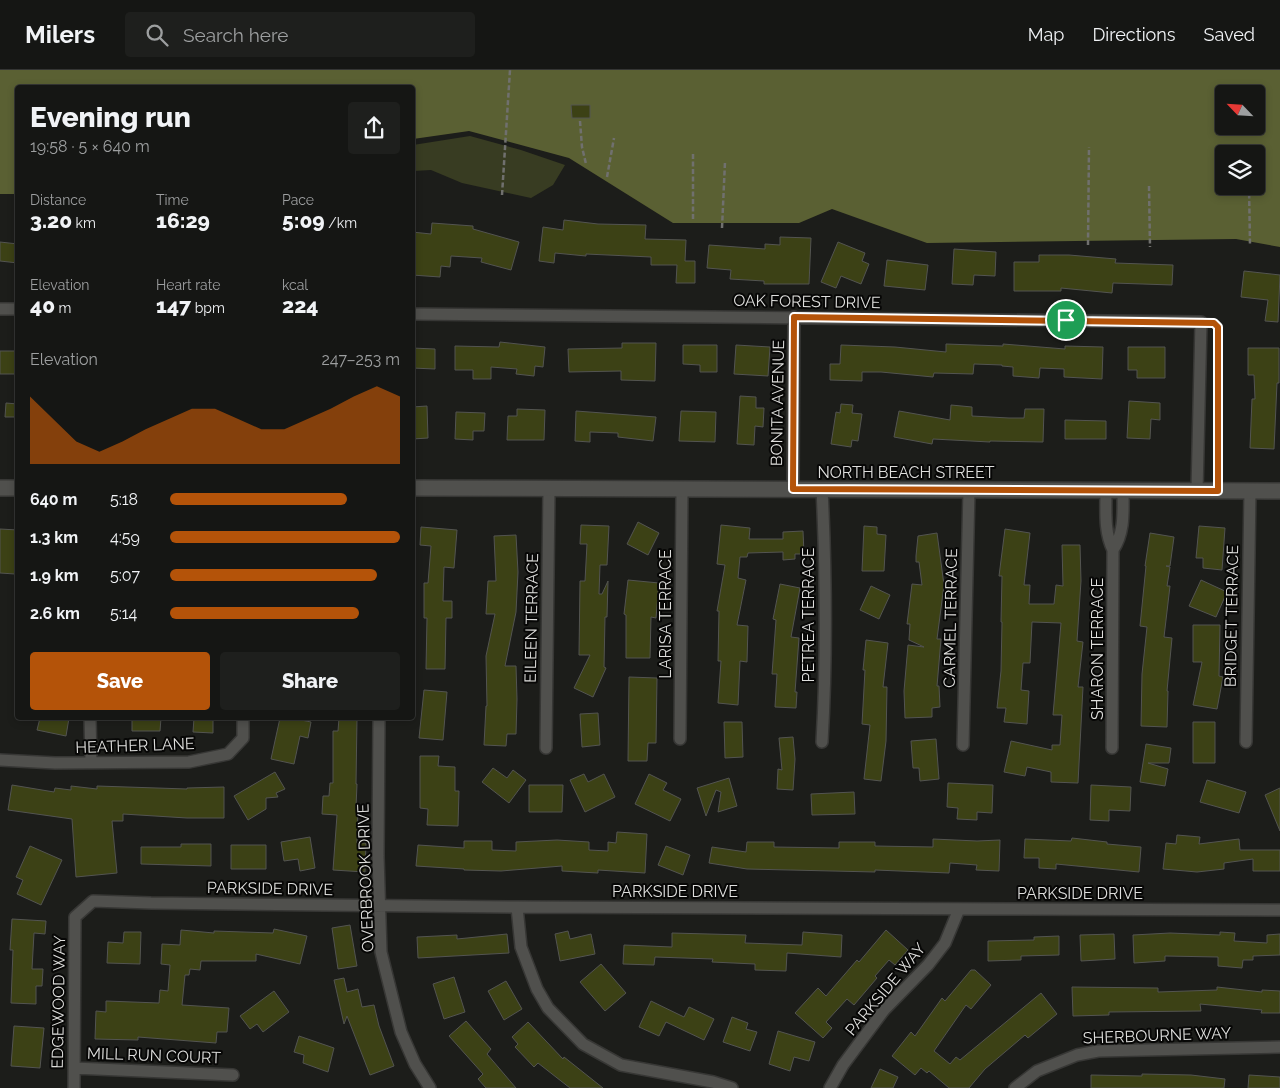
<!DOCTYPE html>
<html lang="en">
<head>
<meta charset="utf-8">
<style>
	:root { --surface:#151614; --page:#1e1f1d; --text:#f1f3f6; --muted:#9d9fa0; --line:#343534; --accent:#b45309 }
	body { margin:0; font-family:Raleway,sans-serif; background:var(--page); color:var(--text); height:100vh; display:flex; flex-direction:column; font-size:19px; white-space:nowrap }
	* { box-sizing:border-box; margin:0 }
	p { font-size:16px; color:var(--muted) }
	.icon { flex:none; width:28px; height:28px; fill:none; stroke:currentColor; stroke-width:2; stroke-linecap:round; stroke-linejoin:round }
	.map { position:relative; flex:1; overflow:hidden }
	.drawer { position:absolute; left:15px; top:15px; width:400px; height:635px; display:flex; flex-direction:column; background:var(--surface); border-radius:5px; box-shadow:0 2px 8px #0003,0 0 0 1px var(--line) }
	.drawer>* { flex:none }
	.needle { width:32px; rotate:295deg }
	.fabs { position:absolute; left:1215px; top:15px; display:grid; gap:10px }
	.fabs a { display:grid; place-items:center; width:50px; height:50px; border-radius:5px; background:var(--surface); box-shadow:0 2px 8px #0003,0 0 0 1px var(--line); font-size:25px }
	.pin { position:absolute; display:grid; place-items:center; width:42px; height:42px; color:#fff; margin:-21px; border:2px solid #fff; border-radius:50%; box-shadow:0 1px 5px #0007 }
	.round { display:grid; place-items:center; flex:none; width:52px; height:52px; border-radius:5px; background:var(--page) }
	.headline { display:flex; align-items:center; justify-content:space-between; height:85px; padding:0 15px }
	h1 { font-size:28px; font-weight:800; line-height:38px }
	.figures { display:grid; grid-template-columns:repeat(3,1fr); gap:8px; height:85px; padding:5px 15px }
	.figures div { display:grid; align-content:center }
	.figures b { font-size:21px; font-weight:800 }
	.figures small { font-size:14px; font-weight:400 }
	.figures p { font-size:14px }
	.chart { height:140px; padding:10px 15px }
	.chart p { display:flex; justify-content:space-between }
	.chart svg { width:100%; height:90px; margin-top:5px; fill:var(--accent); opacity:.7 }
	.action { display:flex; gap:10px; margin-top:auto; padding:10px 15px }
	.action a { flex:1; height:58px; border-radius:5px; background:var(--accent); color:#fff; font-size:20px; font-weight:800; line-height:58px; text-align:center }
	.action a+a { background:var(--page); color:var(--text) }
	ul { padding:0 15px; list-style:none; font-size:16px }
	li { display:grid; grid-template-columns:80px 60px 1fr; align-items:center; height:38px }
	li i { height:12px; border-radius:6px; background:var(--accent) }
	header { display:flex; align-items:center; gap:30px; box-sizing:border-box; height:70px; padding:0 25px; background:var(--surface); border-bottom:1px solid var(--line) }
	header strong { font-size:24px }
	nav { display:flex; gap:28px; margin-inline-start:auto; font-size:18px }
	.search { width:350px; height:45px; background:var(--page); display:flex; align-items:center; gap:12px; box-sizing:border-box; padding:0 18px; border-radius:5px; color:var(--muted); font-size:19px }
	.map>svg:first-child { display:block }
	.green { fill:#383c22 }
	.water { fill:#5a6033; fill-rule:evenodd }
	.building { fill:#3c4115; stroke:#535451 }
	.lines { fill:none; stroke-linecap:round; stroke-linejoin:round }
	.service-casing { stroke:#373735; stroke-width:8 }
	.minor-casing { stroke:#373735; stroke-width:14 }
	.tertiary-casing { stroke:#373735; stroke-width:18 }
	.path { stroke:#70706e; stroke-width:2.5; stroke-dasharray:5 2.5; stroke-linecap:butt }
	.service { stroke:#50504d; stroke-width:5.5 }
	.minor { stroke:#50504d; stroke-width:11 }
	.tertiary { stroke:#50504d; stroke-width:15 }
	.route-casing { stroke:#fff; stroke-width:10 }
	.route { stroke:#b45309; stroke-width:6 }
	.labels { text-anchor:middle; stroke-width:4; stroke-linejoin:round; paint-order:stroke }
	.street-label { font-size:16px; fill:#dfdfdd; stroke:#070706 }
</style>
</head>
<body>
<header>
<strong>Milers</strong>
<div class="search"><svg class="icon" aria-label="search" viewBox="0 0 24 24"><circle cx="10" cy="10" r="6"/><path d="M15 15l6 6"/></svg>Search here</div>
<nav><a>Map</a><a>Directions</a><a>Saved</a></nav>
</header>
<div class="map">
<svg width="1280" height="1018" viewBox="0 0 1280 1018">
	<rect width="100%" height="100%" fill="#1c1d1a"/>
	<!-- green -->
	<path class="green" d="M470,66L521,80L565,95L553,115L531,128L462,113L431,100L413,101V75Z"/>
	<!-- water -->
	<path class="water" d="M0,0H1280V177L1236,169L927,173L832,139L799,153H673L569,88L469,61L413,69L412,18H18L17,124H0ZM1224,24H1256V56H1224ZM1224,84H1256V116H1224Z"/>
	<!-- building -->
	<path class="building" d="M571,35H590V48H572Z
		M564,150L598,154L646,155L645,169L686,170L685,191H695V213H676L677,195H651V187L586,184V186L555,183L554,193L539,191L543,157L563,160Z
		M432,153L473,156V159L519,172L511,200L481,192L482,188L451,186L450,197L441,196L440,207L412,205V162L431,164Z
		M780,167L811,168L809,214H764V211L730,209L731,200L707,198L709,175L765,179V174L780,175Z
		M0,172L18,174V193L0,191Z
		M838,172L865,183L862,191L869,194L861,214L841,206L836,218L821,212Z
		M954,179L996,182L995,206L974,205L973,215L952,214Z
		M1039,185H1069L1116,189L1115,193L1173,195L1172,215L1113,213L1112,223L1061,218V221H1014V192H1039Z
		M887,190L928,195L925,220L884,216Z
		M1244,201L1280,205L1278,252L1265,251L1268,230L1241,227Z
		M500,272L545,277L543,297L535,296L534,306L516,304L517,299L491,297V309H473V300H455V276L499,277Z
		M622,273H656L655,311L621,310V301L569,302L568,279L622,278Z
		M946,274L1003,276V274L1065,279V276L1103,277L1102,309L1064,307V299L1040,298L1039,308L1013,306V297L1002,296V295L974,294L973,304L934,303L933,307L881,302H862V311L830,310V294H840L841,275L895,277L946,282Z
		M683,275H717V302H700V295L683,294Z
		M736,275L770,277L768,306L734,304Z
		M1128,277H1165V308H1137V300H1128Z
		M412,278L435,279V299L412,298Z
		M1248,278H1279V313H1277L1274,379L1250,378L1252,329H1255L1254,305H1248Z
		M0,281H18V304H0Z
		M740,326L756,327V338H764L763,357L755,356L754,375L737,374Z
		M1129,331L1160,333V350L1151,349L1150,369L1127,368Z
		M6,333L18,334V347H5Z
		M841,334L853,335L852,343L862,344L858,371L852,370L851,377L831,374L836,342L840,343Z
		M951,335L972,337V346L1009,348H1024L1025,339H1044L1043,372L990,371V372L933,369L932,374L894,367L899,341L950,350Z
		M427,336L428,368L412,369V337Z
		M517,339L545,340L544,370H507L508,346H517Z
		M576,341L656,347L653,371L618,367V363L590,362V372L575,371Z
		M681,341L716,342L715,372L679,371Z
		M456,342L485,343L484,361H473V370L455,369Z
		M1065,350L1106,351V369H1065Z
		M638,452L659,463L648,485L627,474Z
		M581,455L609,456L607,495H600L599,524H602L608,511L607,547H605L604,597L606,598L593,627L574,618L590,585H579L580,511H585L587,474H580Z
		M721,455L750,458L749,469H783V462L803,461L804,484H795V489L783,490V482L748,483L747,487H740L738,508L746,510L737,555L748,556L747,592L740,591L738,635L718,633L721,591H718L719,541H717L725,495L717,494Z
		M864,456L877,457V464L886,465L884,501H862Z
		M1199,456L1225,458L1222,500L1203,498V488H1196Z
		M421,457L457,460L454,498L444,497L443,531H452V548H446L445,599H426L427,548H424V513H428L431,476L420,475Z
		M0,459L18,460V494H16L15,504L0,503Z
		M1005,459L1030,463L1024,515H1030L1029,534H1054L1056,515L1063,516L1062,475H1080L1081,511L1077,571L1083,572L1078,617H1083L1078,713L1051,712V702L1027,697L1025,706L1004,702L1011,671L1052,680V675H1060L1062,645H1053L1061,553L1032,552L1030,593H1023L1021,620L1029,621L1027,654L1004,652L1006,638H997L1001,601L1002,552H1001L1002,506H999Z
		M937,463L944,515L937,569H941L937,616H939L940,637L932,638V647L905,648L904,621L908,575L924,577L909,570L910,554H907L912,514L922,515L919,492H916V486L918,466Z
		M1150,463L1174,467L1170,496H1166L1170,497L1167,516H1170L1164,567L1172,568L1167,621H1168L1167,657L1141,656L1142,604L1147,557L1140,556L1146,496H1145Z
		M516,465L518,502L516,542L505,596H516L517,629L516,664H507L506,676L484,675L486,636H487L486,586L495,544H486L488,511H496L494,466Z
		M628,510L659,513L656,548L651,547L650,588H626V545L624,544Z
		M1201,510L1227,522L1216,547L1189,536Z
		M780,514L800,518L791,567L799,568L795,622H797L796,638L775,637L777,604H772L776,550L773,549Z
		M871,516L890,525L879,549L860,540Z
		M1193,555H1220L1219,606L1223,607L1217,639L1193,635L1202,592H1193Z
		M866,570L888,573L883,617H887L886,671L881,711L864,709L870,655L862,654L865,600H863Z
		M629,607L657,608L656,673H648L647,691H628Z
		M424,620L447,622L443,670L419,668Z
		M598,643L600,675L582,677L580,644Z
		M40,648H69L66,666L37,660Z
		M132,648H161L160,661H132Z
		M194,648H213V663L193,662Z
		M280,648H291L311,652L308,668L300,666L294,694L271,689Z
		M339,648H357L356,714H357L356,737H358L357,773H366L365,802L333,800L337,745L322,744L323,726H329L330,713H333V661H338Z
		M724,652H742L743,687L725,688Z
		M1193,652H1215V693H1193Z
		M793,667L795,689L793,720L777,719L778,699L782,700L779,668Z
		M936,669L939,709L920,711L919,698H913L911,671Z
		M1146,674L1171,678L1169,693H1148L1168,699L1165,716L1140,712Z
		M420,686H439L438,696L455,697V721H459L458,756L427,755L428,739L420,738Z
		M493,698L507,708L513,700L526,710L509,733L482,712Z
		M275,702L285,719L276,723L278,727L266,728V739L248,750L234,726Z
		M584,704L588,712L604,704L615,727L585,742L570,710Z
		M649,704L667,713L663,720L681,729L670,751L635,734Z
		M729,708L737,736L718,742L721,722L716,720L706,746L697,718Z
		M1207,710L1246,722L1239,743L1200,732Z
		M948,713L993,715L992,743L977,742V750L957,749L958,738L947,737Z
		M12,715L54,722L55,718L71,720V716L97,719V716L187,719V718L224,717V748H187L123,744V751H112L117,803L76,807L72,749L8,740Z
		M529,715H563L562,742H529Z
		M1091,715L1131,717L1130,741L1109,740V751L1090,750Z
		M1280,718V761L1265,725Z
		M854,722L855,744L812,745L811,724Z
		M617,762L647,764L645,803L598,800V803L562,801V796L501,801L464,800V799L416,796L418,775L464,778V771H492V780L516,781V772L557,770L589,772V780L608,781V772L616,773Z
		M1177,765L1200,767L1199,774L1239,769L1240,780H1280V801H1253V789L1224,793V799L1197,802L1163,799L1166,773L1176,774Z
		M310,767L315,798L300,801L298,789L284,791L281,772Z
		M1072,768L1107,772V774L1141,777L1139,802L1056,794V799L1039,798V788H1024L1025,769L1071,771Z
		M933,769L977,771L1000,770L999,801L976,800L977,795L950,793L949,803L875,800V802L747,799L709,793L712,777L746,782L747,772H774V777L839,778V772H875V776L933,777Z
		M181,774H211V796L141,794V777H181Z
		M231,775H266V799H231Z
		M30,776L62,790L41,835L17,824L23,810L16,807Z
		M666,776L690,785L683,805L658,795Z
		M12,849L46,851L45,864L34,863L32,899H43L42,916H36V934L11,933L13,880H10Z
		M350,855L357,896L338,899L332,858Z
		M274,859L307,866L300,894L256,884V891H201L200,900L190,899L189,905H185L182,935L229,938L227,962H217L216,973L138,967V970L95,969L96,941L106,942V931L159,933L160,920L168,921L170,895L161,894L162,874L180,875L181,860L214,863V861L273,863Z
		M886,860L908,880L895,895L889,890L875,906L877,908L854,935L847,929L826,952L832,958L823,968L795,943L818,918L826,926L857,890L859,892Z
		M568,861L570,869L591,864L595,884L560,891L555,864Z
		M124,862H141L140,894L107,893L108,872L123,873Z
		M803,862L842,865L841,887L787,883L786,901L755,900V894L712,892L713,889L655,887L654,895L623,894L624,875L672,877V863L746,865L745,873L802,875Z
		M1220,862L1235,863L1234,871L1267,873V865L1280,864V885L1253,886V890H1243L1242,898L1218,896V887L1165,886V891L1134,893L1133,865L1170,863L1220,865Z
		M507,864L509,883L418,888L417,867L457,865V869Z
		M1114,864L1115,889L1081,891L1080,865Z
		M1059,866V885L1021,886V890L988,891V871L1034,870V867Z
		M601,894L626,923L605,941L580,912Z
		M971,900H975L991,915L971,939L966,935L934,981L950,994L956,987L960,990L1041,923L1057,944L1028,968L1025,965L985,999L969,1018H949L929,1001L927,1003L921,998L915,1005L892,986L911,962L915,966L942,928L945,931Z
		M454,907L465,942L444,949L433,914Z
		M344,908L347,922L358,919L362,937L374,935L379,956L394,996L370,1005L347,946L344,954L334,910Z
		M506,911L522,939L504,950L488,921Z
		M1072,917L1158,918V922L1217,920V917L1262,922V920L1280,921V943H1261L1262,940L1200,934L1201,941L1109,942V945L1073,946Z
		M274,921L289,942L263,962L257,954L250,959L240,946Z
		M651,931L684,947L689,937L714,949L704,970L666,952L659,966L639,957Z
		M732,947L748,953L746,959L757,962L750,981L723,972Z
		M466,951L491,979L487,984L516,1018H486L478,1009L483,1004L449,966Z
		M528,952L563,989L564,987L603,1018H570L538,993L534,997L515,977L518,974L512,967Z
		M14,956L44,958L40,998L11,996Z
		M778,961L815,972L809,991L794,987L790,1001L769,994Z
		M299,966L334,978L328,1002L303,993L304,985L294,982Z
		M880,999L898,1007L893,1018H871Z
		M1142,1004L1191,1005L1225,1009L1224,1018H1091V1005L1142,1006Z
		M1249,1005L1280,1007V1018H1248Z"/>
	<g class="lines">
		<defs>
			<path id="service" d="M1201,252L1214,253L1218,257V419"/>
			<path id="minor" d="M0,239H18
				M412,244L1201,252L1197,421
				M793,419L794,247
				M822,419C826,503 827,587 822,672
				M1106,420C1106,441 1104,462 1113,480C1125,462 1123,441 1123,420
				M90,648L91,692
				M379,648L378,786L381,882L401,962L415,994L430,1018
				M680,669L682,419
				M1246,672L1250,421
				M963,675L969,420
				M546,678L549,418
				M1112,678L1113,480
				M0,690L55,693L189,692L228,684L243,668V648
				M517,837L521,877L537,919L548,938L583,974L621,995L713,1012L732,1018
				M74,998L233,1005
				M74,1018L75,847L93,831L151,833L517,837L1280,840
				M830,1018L843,995L884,940L928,895L945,873L959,839
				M1015,1018L1037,1001L1077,985L1098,981L1280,977"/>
			<path id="tertiary" d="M0,418H18
				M412,418L1280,421"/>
		</defs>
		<!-- service casing -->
		<use href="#service" class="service-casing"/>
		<!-- minor casing -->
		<use href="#minor" class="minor-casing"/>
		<!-- tertiary casing -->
		<use href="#tertiary" class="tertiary-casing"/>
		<!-- path -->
		<path class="path" d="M580,51L582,77L586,94
			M607,107L614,68
			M1149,116L1150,177
			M1249,116L1250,174
			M502,125L510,0
			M693,149V84
			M722,158L725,92
			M1088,175L1089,77"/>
		<!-- service -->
		<use href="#service" class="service"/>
		<!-- minor -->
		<use href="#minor" class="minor"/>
		<!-- tertiary -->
		<use href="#tertiary" class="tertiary"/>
	</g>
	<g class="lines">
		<defs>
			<path id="route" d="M794,247L1214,253L1218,257V421L793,419Z"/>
		</defs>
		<!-- route casing -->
		<use href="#route" class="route-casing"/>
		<!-- route -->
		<use href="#route" class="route"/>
	</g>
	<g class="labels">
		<!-- street labels -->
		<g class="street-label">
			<text transform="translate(807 231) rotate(1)" y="6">OAK FOREST DRIVE</text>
			<text transform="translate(777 333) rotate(-89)" y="6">BONITA AVENUE</text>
			<text x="906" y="408">NORTH BEACH STREET</text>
			<text transform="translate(665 544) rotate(-90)" y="6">LARISA TERRACE</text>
			<text transform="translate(808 545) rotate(-90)" y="6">PETREA TERRACE</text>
			<text transform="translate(1231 546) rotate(-89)" y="6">BRIDGET TERRACE</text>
			<text transform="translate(531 548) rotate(-89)" y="6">EILEEN TERRACE</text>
			<text transform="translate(950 548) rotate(-89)" y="6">CARMEL TERRACE</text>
			<text transform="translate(1097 579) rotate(-90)" y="6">SHARON TERRACE</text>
			<text transform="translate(135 675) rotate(-2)" y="6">HEATHER LANE</text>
			<text transform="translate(365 808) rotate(-92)" y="6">OVERBROOK DRIVE</text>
			<text transform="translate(270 818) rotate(1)" y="6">PARKSIDE DRIVE</text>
			<text x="675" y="827">PARKSIDE DRIVE</text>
			<text x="1080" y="829">PARKSIDE DRIVE</text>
			<text transform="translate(885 919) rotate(-50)" y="6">PARKSIDE WAY</text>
			<text transform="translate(58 932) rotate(-89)" y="6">EDGEWOOD WAY</text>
			<text transform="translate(1157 965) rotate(-2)" y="6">SHERBOURNE WAY</text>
			<text transform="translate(154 985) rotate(2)" y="6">MILL RUN COURT</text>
		</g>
	</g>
</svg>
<div class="fabs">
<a><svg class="needle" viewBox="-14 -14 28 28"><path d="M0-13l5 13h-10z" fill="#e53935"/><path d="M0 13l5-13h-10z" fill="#9d9fa0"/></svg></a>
<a><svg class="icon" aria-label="layers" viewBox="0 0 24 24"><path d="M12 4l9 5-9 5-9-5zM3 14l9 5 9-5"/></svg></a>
</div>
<div class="pin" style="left:1066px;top:250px;background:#1e9e55"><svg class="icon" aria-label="arrive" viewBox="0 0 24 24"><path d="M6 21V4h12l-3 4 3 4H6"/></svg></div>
<section class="drawer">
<div class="headline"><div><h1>Evening run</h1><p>19:58 · 5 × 640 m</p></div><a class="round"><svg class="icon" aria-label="share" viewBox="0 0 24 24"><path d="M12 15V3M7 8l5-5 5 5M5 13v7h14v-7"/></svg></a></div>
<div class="figures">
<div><p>Distance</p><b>3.20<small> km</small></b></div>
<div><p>Time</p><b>16:29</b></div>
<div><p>Pace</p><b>5:09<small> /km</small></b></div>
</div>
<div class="figures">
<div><p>Elevation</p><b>40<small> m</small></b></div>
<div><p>Heart rate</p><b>147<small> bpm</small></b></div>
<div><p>kcal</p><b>224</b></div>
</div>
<div class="chart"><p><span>Elevation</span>247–253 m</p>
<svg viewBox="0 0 160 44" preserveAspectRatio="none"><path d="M0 44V11L10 22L20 33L30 38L40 33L50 27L60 22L70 17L80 17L90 22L100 27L110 27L120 22L130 17L140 11L150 6L160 11V44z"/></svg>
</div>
<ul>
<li><b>640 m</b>5:18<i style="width:77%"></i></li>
<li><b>1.3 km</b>4:59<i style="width:100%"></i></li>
<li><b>1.9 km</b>5:07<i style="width:90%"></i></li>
<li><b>2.6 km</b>5:14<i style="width:82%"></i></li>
</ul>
<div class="action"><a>Save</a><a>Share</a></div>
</section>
</div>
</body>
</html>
